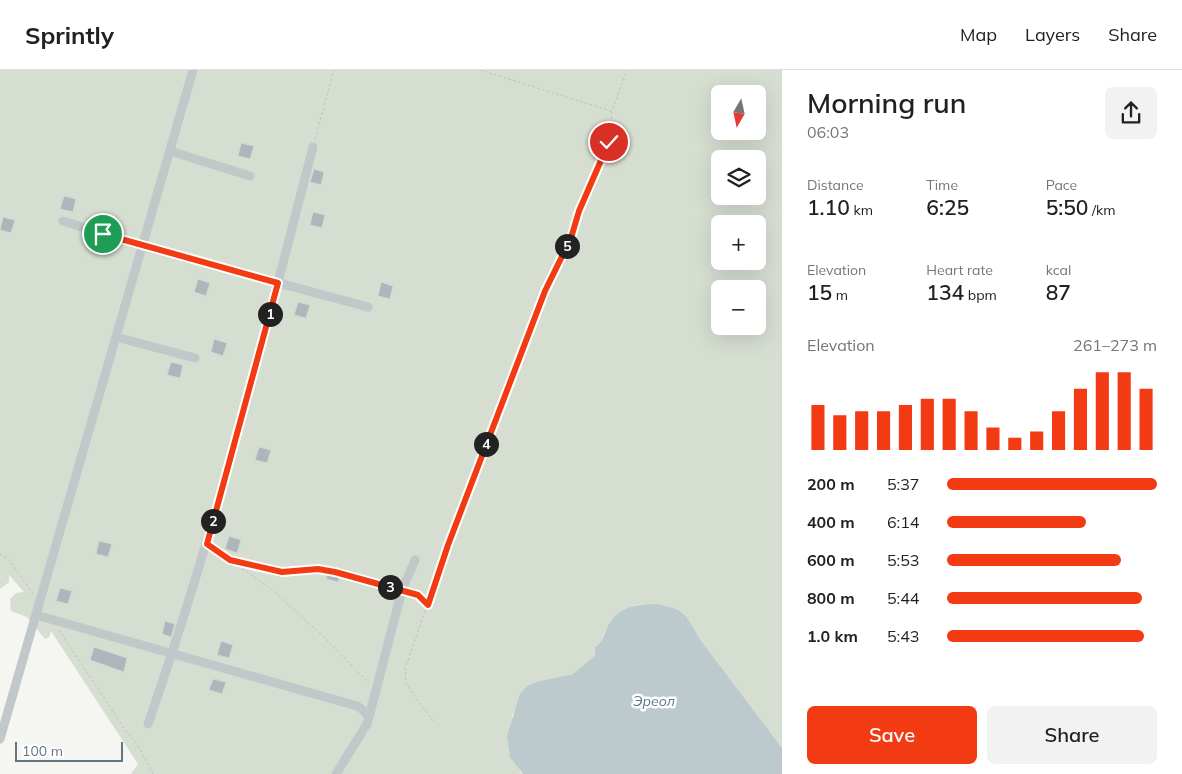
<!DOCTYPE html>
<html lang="en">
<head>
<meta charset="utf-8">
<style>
	:root { --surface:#fff; --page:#f2f2f2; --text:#202124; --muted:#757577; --line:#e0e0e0; --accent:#f33b13 }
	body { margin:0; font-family:Mulish,sans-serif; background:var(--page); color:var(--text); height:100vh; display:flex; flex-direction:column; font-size:19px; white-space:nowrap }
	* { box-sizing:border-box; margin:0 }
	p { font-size:16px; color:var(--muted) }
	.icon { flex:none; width:28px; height:28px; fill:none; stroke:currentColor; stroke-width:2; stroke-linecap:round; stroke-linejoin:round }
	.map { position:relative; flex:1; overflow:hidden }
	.sheet { display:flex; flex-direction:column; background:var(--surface); width:400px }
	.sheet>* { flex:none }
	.needle { width:32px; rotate:189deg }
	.buttons { position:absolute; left:711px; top:15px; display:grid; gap:10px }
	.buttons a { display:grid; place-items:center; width:55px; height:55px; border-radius:8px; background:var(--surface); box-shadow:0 5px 20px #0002; font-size:25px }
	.scale { position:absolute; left:15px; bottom:12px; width:108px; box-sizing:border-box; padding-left:5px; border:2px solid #617785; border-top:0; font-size:14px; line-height:18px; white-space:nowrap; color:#617785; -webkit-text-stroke:4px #fff; paint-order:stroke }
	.pin { position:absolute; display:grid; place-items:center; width:42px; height:42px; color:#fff; margin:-21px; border:2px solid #fff; border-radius:50%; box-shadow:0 1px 5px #0007 }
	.km { position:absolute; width:25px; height:25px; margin:-12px; border-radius:50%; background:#222; color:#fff; font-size:14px; line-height:25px; text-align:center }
	.round { display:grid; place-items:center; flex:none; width:52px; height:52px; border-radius:8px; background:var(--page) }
	.headline { display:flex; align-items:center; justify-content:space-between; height:85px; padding:0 25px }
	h1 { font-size:28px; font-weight:600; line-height:38px }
	.stats { display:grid; grid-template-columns:repeat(3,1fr); gap:8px; height:85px; padding:5px 25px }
	.stats div { display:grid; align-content:center }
	.stats b { font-size:21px; font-weight:600 }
	.stats small { font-size:14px; font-weight:400 }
	.stats p { font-size:14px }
	.chart { height:140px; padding:10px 25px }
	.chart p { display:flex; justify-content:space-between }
	.chart svg { width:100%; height:90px; margin-top:5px; stroke:var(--accent); stroke-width:6 }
	.action { display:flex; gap:10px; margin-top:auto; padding:10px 25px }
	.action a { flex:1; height:58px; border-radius:8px; background:var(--accent); color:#fff; font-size:20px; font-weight:600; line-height:58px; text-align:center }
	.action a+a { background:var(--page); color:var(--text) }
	ul { padding:0 25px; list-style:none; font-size:16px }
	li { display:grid; grid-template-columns:80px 60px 1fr; align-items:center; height:38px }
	li i { height:12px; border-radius:6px; background:var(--accent) }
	header { display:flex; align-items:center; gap:30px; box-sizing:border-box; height:70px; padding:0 25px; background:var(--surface); border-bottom:1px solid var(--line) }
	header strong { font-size:24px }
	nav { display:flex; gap:28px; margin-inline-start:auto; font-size:18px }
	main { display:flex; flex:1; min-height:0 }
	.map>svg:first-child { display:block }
	.green { fill:#d6ddd1; fill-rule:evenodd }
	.water { fill:#bccace }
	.building { fill:#adb6bb; stroke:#d6d6d4 }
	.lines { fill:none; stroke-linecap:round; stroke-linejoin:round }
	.path { stroke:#bdc0c2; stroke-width:1; stroke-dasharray:2.5 2.5; stroke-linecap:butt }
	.minor { stroke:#c2c7ca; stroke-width:9 }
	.route-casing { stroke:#fff; stroke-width:10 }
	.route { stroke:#f33b13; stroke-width:6 }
	.labels { text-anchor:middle; stroke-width:5; stroke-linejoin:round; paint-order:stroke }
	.water-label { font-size:14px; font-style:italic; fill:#5c7a82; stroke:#fff }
</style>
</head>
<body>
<header>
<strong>Sprintly</strong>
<nav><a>Map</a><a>Layers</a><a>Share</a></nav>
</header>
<main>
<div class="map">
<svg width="782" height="704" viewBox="0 0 782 704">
	<rect width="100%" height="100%" fill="#f5f5f1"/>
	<!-- green -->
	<path class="green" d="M0,0H782V678L700,571L686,546L677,539L658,534L635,535L607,558L600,573L594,580L596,586L573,604L539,611L520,624L518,635L512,646L520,702L523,704H131L138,694L51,561L49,567L45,569L27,547L11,541L10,529L16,523L24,522L9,505V512L0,519ZM720,24H758V61H720ZM720,89H758V126H720ZM720,154H758V191H720ZM720,219H758V256H720Z"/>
	<!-- water -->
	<path class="water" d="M658,534L677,539L686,546L701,571L782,678V704H523L510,687L507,666L520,624L527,616L539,611L573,604L595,586V578C602,572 604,566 607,558C618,536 636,534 658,534Z"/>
	<!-- building -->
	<path class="building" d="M241,73L254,76L250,89L238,86Z
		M314,99L324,102L321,115L310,112Z
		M64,126L76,129L73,142L60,139Z
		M313,142L325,145L322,158L310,155Z
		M3,147L15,150L11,163L0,160Z
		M198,209L210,213L206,226L194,222Z
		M381,212L393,216L390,229L378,226Z
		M298,232L310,235L306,248L294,245Z
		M214,269L227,273L223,286L211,282Z
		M171,292L183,295L180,308L167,305Z
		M259,377L271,380L267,393L255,390Z
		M229,466L241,470L237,483L225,479Z
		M99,471L112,474L108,487L96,484Z
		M329,496L342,499L338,512L326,509Z
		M60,518L72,521L68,534L56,531Z
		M165,551L175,554L171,567L162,564Z
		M221,571L233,575L229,588L217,585Z
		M94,577L127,588L124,602L90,590Z
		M213,609L226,612L222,624L209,620Z"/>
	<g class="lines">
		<!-- path -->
		<path class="path" d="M480,0L611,41
			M315,69L334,0
			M214,478L271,519L324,567L369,613
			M0,484L9,490L34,525
			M230,490L282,501L318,499L335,502L395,518
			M411,523L418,525L427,534
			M59,560L126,661L137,674L153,704
			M433,651L406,614L405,599L448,475L545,221L571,168L579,141L609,72L612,41L627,0"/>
		<!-- minor -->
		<path class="minor" d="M170,81L250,106
			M63,151L142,176L368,237
			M116,267L195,288
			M36,545L357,636L363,640L369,647L367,654L336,704
			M369,647L402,520L415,490
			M148,654C214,465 263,271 313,77
			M0,669L193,0"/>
	</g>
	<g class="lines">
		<defs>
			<path id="route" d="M103,164L278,213L207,474L230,490L282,502L318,499L335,502L418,525L428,535L448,475L545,221L571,168L579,141L609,72"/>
		</defs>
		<!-- route casing -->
		<use href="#route" class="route-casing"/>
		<!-- route -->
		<use href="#route" class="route"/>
	</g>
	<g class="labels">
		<!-- water labels -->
		<g class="water-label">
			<text x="654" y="636">Эреол</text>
		</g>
	</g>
</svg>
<div class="buttons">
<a><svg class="needle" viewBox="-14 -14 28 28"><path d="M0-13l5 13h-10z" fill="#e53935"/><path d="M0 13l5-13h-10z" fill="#757577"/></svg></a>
<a><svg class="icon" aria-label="layers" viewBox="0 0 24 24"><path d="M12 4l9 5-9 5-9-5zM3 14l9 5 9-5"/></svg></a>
<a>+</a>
<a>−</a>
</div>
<div class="scale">100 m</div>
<div class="pin" style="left:103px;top:164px;background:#1e9e55"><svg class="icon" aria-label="arrive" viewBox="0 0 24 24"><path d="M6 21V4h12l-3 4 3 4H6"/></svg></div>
<div class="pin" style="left:609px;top:72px;background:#d93025"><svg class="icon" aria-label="check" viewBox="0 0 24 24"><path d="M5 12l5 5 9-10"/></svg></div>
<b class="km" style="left:270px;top:244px">1</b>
<b class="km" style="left:213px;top:451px">2</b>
<b class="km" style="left:390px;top:517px">3</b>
<b class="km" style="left:486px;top:374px">4</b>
<b class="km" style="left:567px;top:176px">5</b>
</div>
<section class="sheet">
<div class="headline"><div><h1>Morning run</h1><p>06:03</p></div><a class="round"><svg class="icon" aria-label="share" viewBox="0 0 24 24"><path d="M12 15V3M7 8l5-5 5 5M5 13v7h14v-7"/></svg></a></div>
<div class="stats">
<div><p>Distance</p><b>1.10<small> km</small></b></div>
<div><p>Time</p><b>6:25</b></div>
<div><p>Pace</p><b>5:50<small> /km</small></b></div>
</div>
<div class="stats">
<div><p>Elevation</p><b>15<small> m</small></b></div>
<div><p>Heart rate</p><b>134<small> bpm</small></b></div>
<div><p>kcal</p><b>87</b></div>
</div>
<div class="chart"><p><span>Elevation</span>261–273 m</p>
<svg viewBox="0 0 160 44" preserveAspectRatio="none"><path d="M5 44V22M15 44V27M25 44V25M35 44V25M45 44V22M55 44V19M65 44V19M75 44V25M85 44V33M95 44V38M105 44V35M115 44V25M125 44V14M135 44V6M145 44V6M155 44V14"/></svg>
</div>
<ul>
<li><b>200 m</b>5:37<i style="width:100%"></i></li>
<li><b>400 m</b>6:14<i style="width:66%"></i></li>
<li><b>600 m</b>5:53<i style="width:83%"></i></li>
<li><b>800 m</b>5:44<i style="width:93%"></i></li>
<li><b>1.0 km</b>5:43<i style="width:94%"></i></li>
</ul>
<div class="action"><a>Save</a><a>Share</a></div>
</section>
</main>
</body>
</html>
